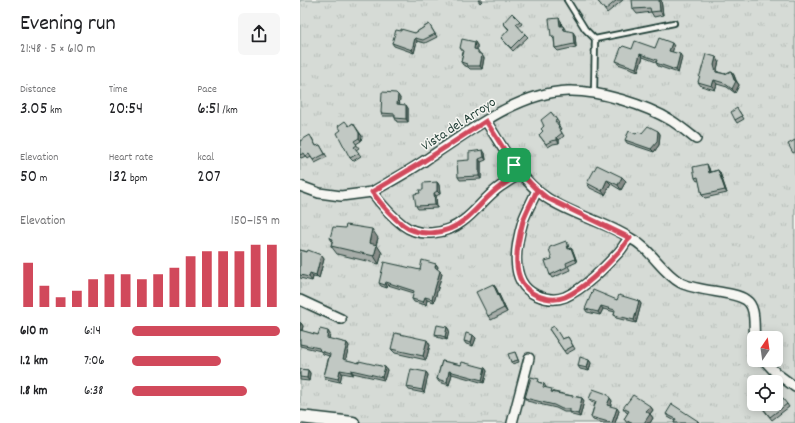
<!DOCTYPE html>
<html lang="en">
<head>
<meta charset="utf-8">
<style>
	:root { --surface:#fff; --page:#f6f6f6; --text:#202124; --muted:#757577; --accent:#d1495b }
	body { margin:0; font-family:Dekko,sans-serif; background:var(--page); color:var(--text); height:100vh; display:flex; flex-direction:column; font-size:15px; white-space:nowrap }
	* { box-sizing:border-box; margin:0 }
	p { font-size:13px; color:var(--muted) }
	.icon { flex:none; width:22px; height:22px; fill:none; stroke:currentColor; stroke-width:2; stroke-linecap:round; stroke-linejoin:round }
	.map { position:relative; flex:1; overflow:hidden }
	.drawer { display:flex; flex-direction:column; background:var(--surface); width:300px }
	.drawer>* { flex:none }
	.needle { width:26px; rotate:13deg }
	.fabs { position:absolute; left:447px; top:331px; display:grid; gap:8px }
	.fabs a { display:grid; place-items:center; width:36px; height:36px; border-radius:6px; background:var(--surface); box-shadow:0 2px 10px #0003; font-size:20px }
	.pin { position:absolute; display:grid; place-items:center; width:34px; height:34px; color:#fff; margin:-17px; border-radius:8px; box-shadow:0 2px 6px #0006 }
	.round { display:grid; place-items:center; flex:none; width:42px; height:42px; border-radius:6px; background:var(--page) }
	.headline { display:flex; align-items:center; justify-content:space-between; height:68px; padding:0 20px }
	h1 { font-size:22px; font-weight:600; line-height:30px }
	.figures { display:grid; grid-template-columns:repeat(3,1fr); gap:6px; height:68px; padding:4px 20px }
	.figures div { display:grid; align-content:center }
	.figures b { font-size:17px; font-weight:600 }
	.figures small { font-size:11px; font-weight:400 }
	.figures p { font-size:11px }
	.chart { height:112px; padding:8px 20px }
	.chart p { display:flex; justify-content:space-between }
	.chart svg { width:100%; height:72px; margin-top:4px; stroke:var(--accent); stroke-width:6 }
	ul { padding:0 20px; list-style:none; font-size:13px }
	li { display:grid; grid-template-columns:64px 48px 1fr; align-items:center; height:30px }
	li i { height:10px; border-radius:5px; background:var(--accent) }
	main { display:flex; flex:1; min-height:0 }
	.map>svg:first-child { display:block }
	.grass { fill:url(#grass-tufts); stroke:#7a8c85; fill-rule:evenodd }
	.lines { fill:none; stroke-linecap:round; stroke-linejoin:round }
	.lane-casing { stroke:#1f3d34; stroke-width:8 }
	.street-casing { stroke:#1f3d34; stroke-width:12 }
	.secondary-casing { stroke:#1f3d34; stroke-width:15 }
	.lane { stroke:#f6f6f2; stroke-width:4.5 }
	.street { stroke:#f6f6f2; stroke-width:9 }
	.secondary { stroke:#f6f6f2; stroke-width:12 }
	.wall { fill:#a6aca8; stroke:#1f3d34 }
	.shaded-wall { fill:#878c88; stroke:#1f3d34 }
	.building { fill:#c1c8c3; stroke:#1f3d34 }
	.route-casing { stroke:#fff; stroke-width:8 }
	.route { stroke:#d1495b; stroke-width:5 }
	.labels { text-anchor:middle; stroke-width:3; stroke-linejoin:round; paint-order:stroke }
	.street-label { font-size:14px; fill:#1f3d34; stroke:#f6f6f2 }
</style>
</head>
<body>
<main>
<section class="drawer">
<div class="headline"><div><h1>Evening run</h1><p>21:48 · 5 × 610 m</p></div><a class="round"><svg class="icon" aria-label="share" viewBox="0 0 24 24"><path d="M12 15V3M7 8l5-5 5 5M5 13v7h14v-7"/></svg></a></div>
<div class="figures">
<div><p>Distance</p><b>3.05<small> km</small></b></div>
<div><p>Time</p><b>20:54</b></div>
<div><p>Pace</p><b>6:51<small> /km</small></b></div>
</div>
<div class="figures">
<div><p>Elevation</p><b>50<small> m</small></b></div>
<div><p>Heart rate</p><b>132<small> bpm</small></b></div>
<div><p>kcal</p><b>207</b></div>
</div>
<div class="chart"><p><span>Elevation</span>150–159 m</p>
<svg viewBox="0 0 160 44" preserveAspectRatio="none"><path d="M5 44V17M15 44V31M25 44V38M35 44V34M45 44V27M55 44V24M65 44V24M75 44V27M85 44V24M95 44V20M105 44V13M115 44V10M125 44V10M135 44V10M145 44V6M155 44V6"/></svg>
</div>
<ul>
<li><b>610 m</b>6:14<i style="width:100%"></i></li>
<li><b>1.2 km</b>7:06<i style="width:60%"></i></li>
<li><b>1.8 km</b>6:38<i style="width:78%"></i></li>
</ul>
</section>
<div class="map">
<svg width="495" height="423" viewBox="0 0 495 423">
	<defs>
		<pattern id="grass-tufts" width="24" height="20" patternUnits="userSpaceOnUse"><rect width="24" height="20" fill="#d6dbd6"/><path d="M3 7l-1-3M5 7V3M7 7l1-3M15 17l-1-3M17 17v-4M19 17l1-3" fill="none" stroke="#b7bdb8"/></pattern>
	</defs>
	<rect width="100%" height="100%" fill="#f6f6f2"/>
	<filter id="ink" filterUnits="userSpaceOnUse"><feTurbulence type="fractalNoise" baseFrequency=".025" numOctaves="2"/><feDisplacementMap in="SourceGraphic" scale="8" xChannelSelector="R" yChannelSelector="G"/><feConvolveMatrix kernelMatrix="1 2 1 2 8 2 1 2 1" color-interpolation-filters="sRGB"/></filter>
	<g filter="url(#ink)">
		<!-- grass -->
		<path class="grass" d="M0,0H495V423H0ZM454,338H476V360H454ZM454,382H476V404H454Z"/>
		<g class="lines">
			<defs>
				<path id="lane" d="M267,0L285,29L295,39L294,93
					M295,39L374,23"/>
				<path id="street" d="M186,121C203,148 219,179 247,198C272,215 304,221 330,238
					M0,186L19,193L41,196L72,192C81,204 91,216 103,225C120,238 147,234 163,221C177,211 186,196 201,186C208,182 214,176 222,175
					M237,190C233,200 227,210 223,221C216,244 208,282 236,295C245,299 255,301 265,297C285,288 304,268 319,252C323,248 325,242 330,238C351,248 361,272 381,283C399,292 434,291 446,300C457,307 453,327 455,338
					M72,192C91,181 110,171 127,159C167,133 218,92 268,91C298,90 346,105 372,121C380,126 388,133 396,139
					M0,300L41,319
					M464,360L476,373L495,387
					M212,423L229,358"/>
				<path id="secondary" d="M0,417L53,423"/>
			</defs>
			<!-- lane casing -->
			<use href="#lane" class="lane-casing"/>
			<!-- street casing -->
			<use href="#street" class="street-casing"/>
			<!-- secondary casing -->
			<use href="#secondary" class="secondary-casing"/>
			<!-- lane -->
			<use href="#lane" class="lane"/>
			<!-- street -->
			<use href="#street" class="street"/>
			<!-- secondary -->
			<use href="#secondary" class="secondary"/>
		</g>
		<!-- wall -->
		<path class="wall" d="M297,0H323L307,13Z
			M361,0L363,15L354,17L351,12L337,14L333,9Z
			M220,21L222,24L218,27L228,37L213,51L201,38L209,30L203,23Z
			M261,21L262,26H263L265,29V31L275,35L276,47L258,51L255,48L254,39L251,36Z
			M129,24L137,37L125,43L117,41L114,53L94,46L92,43L101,31L115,33Z
			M177,45V50L184,58L182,69H170L168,67L163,65L161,62L163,52L160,48Z
			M374,46L372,52L382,57L378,73L358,66L356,63V62L343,57L338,71L318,64L316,61L355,48Z
			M419,61L417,69L418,72L425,74L431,71L434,75L436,80L439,85L435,93L427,87L417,84L415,90L401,86L398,82Z
			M100,98L99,104L108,108V122H97L95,118V116H83L81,113Z
			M439,111L444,119L437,123L435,120Z
			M251,112L259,123L258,124L261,129L260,130L264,136L259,140V143L253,144L248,147L239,135L243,131Z
			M53,123L62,136L61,141L56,144L59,148L56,150L61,156L53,161L50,158L49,126Z
			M358,131L360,134L359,145L354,152L327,143L325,140L336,134Z
			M12,138L16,146L20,145L27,157L15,163L11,157L8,159L6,156L1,158L0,157V141Z
			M185,153L186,160L181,162V179L160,180L158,177L169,160Z
			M409,168L410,172L418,170L420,173L427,193L405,198L402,195L399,180L397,181L395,178Z
			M322,177L326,181L321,190L311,184L305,195L290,188L287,183Z
			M137,182L139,185L140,194L136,196L137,208L118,209L116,206L120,193L123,190Z
			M30,238H78L76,245L82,253L79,264L37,254L31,246L32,241Z
			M266,241L268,244L269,249L271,248L273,251L277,262L268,266L270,270L252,278L250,275L252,259Z
			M0,250L21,255L24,259L19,278L13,277L12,281L0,278Z
			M136,264L138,267L137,269L142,274L134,302L127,300L126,305L114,302L112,299L114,293L88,285L87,288L81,286L79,283L120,270Z
			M193,284L196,288L207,312L191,320L188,316Z
			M317,300L339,301L341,304L336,323L316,318L314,315L315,312L303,309L300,315L287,312L285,309Z
			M0,322L1,323L3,326L2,331L18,335L30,334L29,339L47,343L49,346L45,360L59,363L85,367L87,370L84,380L53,373V375L42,373L40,382L26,379L24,376L29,356L23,354L21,351L0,346Z
			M147,327L149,330L147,340L137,337L135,334Z
			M249,329L262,339L268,337L275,349L266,354Z
			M173,335L176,338L173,346L166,344L164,341Z
			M130,345L126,360L95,353L91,349Z
			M215,352L219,362L212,364L211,362Z
			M289,360L291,363L289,371L280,369L278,366Z
			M142,361L161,365L185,368L187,371L184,383L152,374L149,385L139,382L137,379Z
			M0,369L8,370L10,373L9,381L0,380Z
			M126,372L128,375L124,393L109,390L107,387Z
			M241,382V383L244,384L246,387V388L254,392L282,398L284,401L280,417L272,415L270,412H264L256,408L227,401L225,398Z
			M310,398L312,401L310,406L319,411L315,423H303L293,420L291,417L295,403L291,402L289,399Z
			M459,404H487L489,407L472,420Z
			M350,406L353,410L350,414L353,418L350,423H327L324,419L328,413L326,412L323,408Z
			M366,414L398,421L399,423H374L375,421L368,417Z"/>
		<!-- shaded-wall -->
		<path class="shaded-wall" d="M178,0H183L180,3Z
			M359,0H361L363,15L360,11Z
			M259,18L261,21L262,29L260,26Z
			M273,32L275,35L276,47L274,44Z
			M115,38L117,41L114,53L112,50Z
			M175,42L177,45V52L174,49Z
			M372,43L374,46L372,54L369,51Z
			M340,54L343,57L338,71L336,68Z
			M380,54L382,57L378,73L376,70Z
			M182,55L184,58L182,69L180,66Z
			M416,57L419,61L417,69L419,76L416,72L414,65Z
			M431,71L434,75L436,82V81L439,85L435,93L432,89L434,80Z
			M414,80L417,84L415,90L412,86Z
			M98,95L100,98L99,107L97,104Z
			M106,105L108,108V122L106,119Z
			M358,131L360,134L359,145L354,152L351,149Z
			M59,133L62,136L61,141L59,138Z
			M257,137L259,140V143L257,140Z
			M183,150L185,153L186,160L184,157Z
			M179,159L181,162V179L179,176Z
			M407,164L409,168L411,176L409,173Z
			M418,170L420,173L427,193L425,190Z
			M322,177L326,181L321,190L318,185Z
			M307,180L311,184L305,195L302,191Z
			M137,182L139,185L140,194L137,191Z
			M134,193L136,196L137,208L135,205Z
			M72,229L78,238L74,251L69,243Z
			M77,245L82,253L79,264L74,256Z
			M271,248L273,251L277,262L275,259Z
			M21,255L24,259L19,278L16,275Z
			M136,264L138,267L137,270L135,267Z
			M140,271L142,274L134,302L132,299Z
			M10,273L13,277L12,281L9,277Z
			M86,282L88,285L87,288L85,285Z
			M193,284L196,288L207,312L204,308Z
			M125,297L127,300L126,305L123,302Z
			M339,301L341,304L336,323L334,320Z
			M301,306L303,309L300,315L298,312Z
			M1,323L3,326L1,333L0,331V327Z
			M147,327L149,330L147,340L145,337Z
			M28,331L30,334L29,341L27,338Z
			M173,335L176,338L173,346L171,343Z
			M127,340L130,345L126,360L123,356Z
			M47,343L49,346L45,362L43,359Z
			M289,360L291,363L289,371L287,368Z
			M85,367L87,370L84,380L82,377Z
			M185,368L187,371L184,383L182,380Z
			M8,370L10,373L9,381L7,378Z
			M40,370L42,373L40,382L38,379Z
			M51,370L53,373V375L51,372Z
			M149,371L152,374L149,385L147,382Z
			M126,372L128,375L124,393L122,390Z
			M282,398L284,401L280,417L278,414Z
			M310,398L312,401L310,408L307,405Z
			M350,406L353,410L350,414L353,418L350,423H344L346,411Z
			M317,408L319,411L315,423H312Z"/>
		<!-- building -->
		<path class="building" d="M297,0H317L305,10Z
			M332,0H359L360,11L351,12L350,8L333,9Z
			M212,13L220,21L216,24L225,34L211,48L201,38L209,29L203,23Z
			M259,18L260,26H263L264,30L273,32L274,44L255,48L254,36H251L249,19Z
			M129,24L135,34L123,40L115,38L112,50L92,43L96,30L101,31V29L115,33Z
			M359,38L372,43L369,51L380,54L376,70L356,63L357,60L340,54L336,68L316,61L321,48L323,46L332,49L335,41L355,48Z
			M162,39L175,42L174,49L178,50V53L182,55L180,66H168L167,64L161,62L164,51L160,48Z
			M406,54L416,57L414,65L416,72L425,74L431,71L434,80L436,81L432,89L424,83L414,80L412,86L398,82Z
			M82,92L96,93L98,95L97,104L106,105V119L95,118V114L81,113Z
			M437,108L442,116L435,120L431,112Z
			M251,112L257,120L255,121L259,126L258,127L262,133L257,137V140L251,141L246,144L239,135L243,131L241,129L244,126L241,120Z
			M45,121L49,126L53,123L59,133V138L54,141L57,145L54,147L59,153L50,158L37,133L41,130L38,126Z
			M348,126L358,131L357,142L351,149L325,140L329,131L336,134L338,132L342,133Z
			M10,135L16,146L20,145L25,154L13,160L9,154L6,156L4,153L0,155V141Z
			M495,140V152L493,153L488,144Z
			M183,150L184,157L179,159V176L158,177L157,161L169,160V152Z
			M407,164L409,173L418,170L425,190L402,195L398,177L395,178L393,167Z
			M297,165L322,177L318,185L307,180L302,191L287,183Z
			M137,182V191L134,193L135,205L116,206L114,194L120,193L119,190H123V183Z
			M46,225L72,229L69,243L77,245L74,256L31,246L33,239L30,238L33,227L45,228Z
			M266,241L268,249L271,248L275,259L266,263L267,267L250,275L245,261L252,259L249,249L250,247Z
			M0,250L7,252L8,250L21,255L16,275L10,273L9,277L0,275Z
			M122,260L136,264L135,267L140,271L132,299L125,297L123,302L112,299L114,291L86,282L85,285L79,283L84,262L120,270Z
			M193,284L204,308L188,316L176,292Z
			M293,290L317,300L319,295L339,301L334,320L314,315L315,310L301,306L298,312L285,309Z
			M137,325L147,327L145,337L135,334Z
			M254,326L262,339L268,337L273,346L264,351L249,329Z
			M20,329L28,331L27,338L47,343L43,359L59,363V361L85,367L82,377L51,370V372L40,370L38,379L24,376L30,354L20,351L19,348L0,344V330L18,335Z
			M95,333L127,340L123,356L91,349Z
			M166,333L173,335L171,343L164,341Z
			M215,352L218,360L211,362L208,354Z
			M280,357L289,360L287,368L278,366Z
			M142,361L161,365L162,362L185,368L182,380L149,371L147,382L137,379Z
			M0,369L8,370L7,378L0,377Z
			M111,369L126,372L122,390L107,387Z
			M231,377L239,379L238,382L244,384L243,387L252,389L251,392L282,398L278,414L270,412V409H262L254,405L225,398Z
			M293,389L307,394L310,398L307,405L317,408L312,423L291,417L296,401L289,399Z
			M479,394L487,404L470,417L460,404H476V396Z
			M333,395L350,406L346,411L350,414L344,423H331L324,419L329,411L323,408Z
			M372,404L398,421L397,423H374L376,419L366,414Z"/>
	</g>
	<g class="lines" filter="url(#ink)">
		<defs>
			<path id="route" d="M214,165L186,121L124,161L72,192C81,204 91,216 103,225C120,238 147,234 163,221C177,211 186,196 201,186C208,182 214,176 222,175L237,190C233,200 227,210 223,221C217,244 208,282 236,295C245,299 255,301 265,297C285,288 304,268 319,252C323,248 325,242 330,238L247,198C234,188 224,177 214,165"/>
		</defs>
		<!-- route casing -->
		<use href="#route" class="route-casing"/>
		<!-- route -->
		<use href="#route" class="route"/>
	</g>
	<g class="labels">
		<!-- street labels -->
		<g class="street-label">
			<text transform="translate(158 123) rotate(-33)" y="5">Vista del Arroyo</text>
		</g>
	</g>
</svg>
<div class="fabs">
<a><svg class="needle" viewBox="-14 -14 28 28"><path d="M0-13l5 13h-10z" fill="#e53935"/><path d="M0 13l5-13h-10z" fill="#757577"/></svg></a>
<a><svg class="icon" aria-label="locate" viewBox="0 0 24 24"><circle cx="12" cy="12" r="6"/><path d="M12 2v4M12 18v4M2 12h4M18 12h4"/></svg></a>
</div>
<div class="pin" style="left:214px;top:165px;background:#1e9e55"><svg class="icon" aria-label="arrive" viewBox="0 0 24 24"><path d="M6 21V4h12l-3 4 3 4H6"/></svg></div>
</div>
</main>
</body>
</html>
